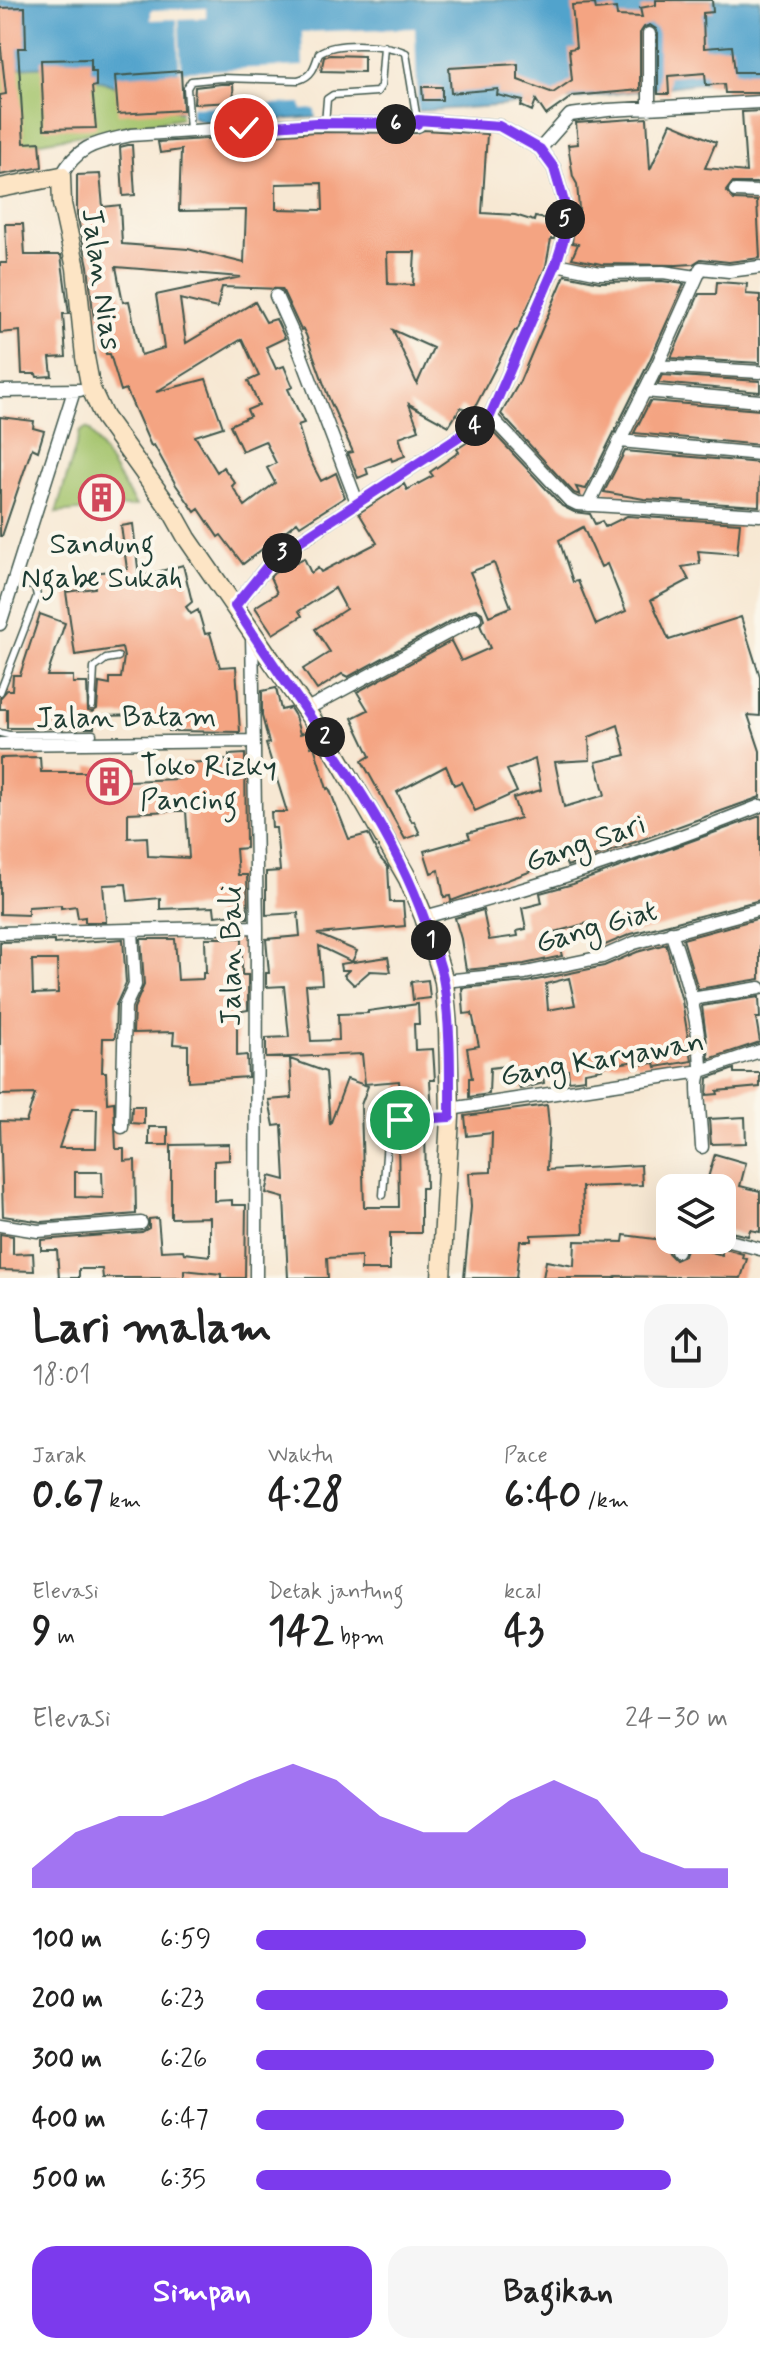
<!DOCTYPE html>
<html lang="id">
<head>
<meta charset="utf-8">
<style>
	:root { --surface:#fff; --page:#f6f6f6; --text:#222; --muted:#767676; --accent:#7c3aed }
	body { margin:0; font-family:Mynerve,sans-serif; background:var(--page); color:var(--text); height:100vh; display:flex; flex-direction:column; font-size:30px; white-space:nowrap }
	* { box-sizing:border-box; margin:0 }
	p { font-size:26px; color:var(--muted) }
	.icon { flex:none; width:44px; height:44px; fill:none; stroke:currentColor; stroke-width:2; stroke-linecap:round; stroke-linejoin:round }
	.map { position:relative; height:1278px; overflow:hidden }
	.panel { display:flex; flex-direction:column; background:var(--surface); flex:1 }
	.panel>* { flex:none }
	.buttons { position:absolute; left:656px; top:1174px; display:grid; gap:16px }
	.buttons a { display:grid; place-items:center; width:80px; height:80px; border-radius:16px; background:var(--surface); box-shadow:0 8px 32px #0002; font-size:40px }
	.pin { position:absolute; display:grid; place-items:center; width:68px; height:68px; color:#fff; margin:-34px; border:4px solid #fff; border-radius:50%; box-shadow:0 2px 8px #0007 }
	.km { position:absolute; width:40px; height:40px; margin:-20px; border-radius:50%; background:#222; color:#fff; font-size:22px; line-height:40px; text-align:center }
	.round { display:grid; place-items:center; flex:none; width:84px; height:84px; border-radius:24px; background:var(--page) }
	.headline { display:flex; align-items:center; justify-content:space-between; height:136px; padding:0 32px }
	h1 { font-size:44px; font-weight:700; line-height:60px }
	.stats { display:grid; grid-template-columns:repeat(3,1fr); gap:12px; height:136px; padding:8px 32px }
	.stats div { display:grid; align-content:center }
	.stats b { font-size:40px; font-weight:700 }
	.stats small { font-size:22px; font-weight:400 }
	.stats p { font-size:22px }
	.chart { height:224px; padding:16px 32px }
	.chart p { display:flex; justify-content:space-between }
	.chart svg { width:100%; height:144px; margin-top:8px; fill:var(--accent); opacity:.7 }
	.action { display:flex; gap:16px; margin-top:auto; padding:16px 32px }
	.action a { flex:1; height:92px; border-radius:24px; background:var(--accent); color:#fff; font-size:32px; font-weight:700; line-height:92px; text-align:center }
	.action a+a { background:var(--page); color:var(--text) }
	ul { padding:0 32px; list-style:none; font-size:26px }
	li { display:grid; grid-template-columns:128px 96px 1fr; align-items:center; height:60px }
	li i { height:20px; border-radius:10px; background:var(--accent) }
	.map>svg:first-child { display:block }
	.green { fill:#a3c36b; stroke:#618050; stroke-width:2 }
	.water { fill:#51a3cc; stroke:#387080; stroke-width:2 }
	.pier { fill:#f7e8d3 }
	.building { fill:#f4a482; fill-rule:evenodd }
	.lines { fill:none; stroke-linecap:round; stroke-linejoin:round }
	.lane-casing { stroke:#3f574c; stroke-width:9 }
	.street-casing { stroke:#3f574c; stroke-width:15 }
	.secondary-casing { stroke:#3f574c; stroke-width:21 }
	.lane { stroke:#fff; stroke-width:6 }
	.street { stroke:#fff; stroke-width:12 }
	.secondary { stroke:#fde5c5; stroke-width:18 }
	.route-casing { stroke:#fff; stroke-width:16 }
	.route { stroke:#7c3aed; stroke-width:10 }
	.labels { text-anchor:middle; stroke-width:8; stroke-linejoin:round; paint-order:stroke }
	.street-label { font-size:30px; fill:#1f3d34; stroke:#fbf7ec }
	.poi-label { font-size:30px; fill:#1f3d34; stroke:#fbf7ec }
</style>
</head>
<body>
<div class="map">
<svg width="760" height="1278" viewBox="0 0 760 1278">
	<rect width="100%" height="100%" fill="#fbf7ec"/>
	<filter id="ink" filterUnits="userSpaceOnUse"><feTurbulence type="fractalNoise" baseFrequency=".0125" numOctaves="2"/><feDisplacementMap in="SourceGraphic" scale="16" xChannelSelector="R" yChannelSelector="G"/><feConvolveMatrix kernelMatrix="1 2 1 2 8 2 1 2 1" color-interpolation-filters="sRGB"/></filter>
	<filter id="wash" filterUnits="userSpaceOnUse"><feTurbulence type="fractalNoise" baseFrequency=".006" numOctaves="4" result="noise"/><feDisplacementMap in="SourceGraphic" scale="32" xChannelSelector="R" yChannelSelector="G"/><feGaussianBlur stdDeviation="1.8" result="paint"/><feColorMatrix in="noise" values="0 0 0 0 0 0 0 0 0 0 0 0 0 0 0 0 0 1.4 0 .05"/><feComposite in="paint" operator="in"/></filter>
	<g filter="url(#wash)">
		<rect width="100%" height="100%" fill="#f7e8d3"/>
		<!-- green -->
		<path class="green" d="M62,65L190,116L0,149V69Z
			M86,428L90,430L136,506L56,513L80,432Z"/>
		<!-- water -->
		<path class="water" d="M0,0H760V75L542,103L210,124L62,65L0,69Z"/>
		<!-- pier -->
		<path class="pier" d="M206,8V18L179,19L181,71L303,66L302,32L415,28L418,115L316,121L315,109L302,110L301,103L191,107V121L181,117L177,19L151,20V10Z"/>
		<g id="blocks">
			<!-- building -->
			<path class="building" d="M656,0H712L713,12L703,13L704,48L732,46L735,72H760V93H725L724,84L706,85L705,73L668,76L669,94H658V34L656,29L650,25L644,27L640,33V90L573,96L546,115L536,100L532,111L521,106L523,101L497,95L498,89L451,93L449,68L518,64V80L553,93L572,80L569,49L576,48L572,5L595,4L596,10L616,8L617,16L642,17L640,8L656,5Z
				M25,7L26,48H18L24,143L40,142L42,167L0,175V95L6,94L1,49L0,8Z
				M330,55L364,56V72L321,71L324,57Z
				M91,59V71H96V86L92,87L96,128L44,129L41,60Z
				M181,71L183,110L118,114L115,76Z
				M221,84H233L234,102L194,104L195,87Z
				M422,87H442V100H423Z
				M760,111V183H732L726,191L734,200L757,201L760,258L729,262L701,259L693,264L677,265L601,264L572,258L578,244L572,243L574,225L579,226V209L577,184L573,177L568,145L578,144L576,123L647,118L650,170L671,123L716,142L705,168L746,172L742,112Z
				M424,130L487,134L482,213L515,215L534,221L535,217L557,221L556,233L554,239H551L546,266L517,331L515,330L472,413L461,407L449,426L409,404L419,430L399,437L405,456L392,461L391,458L366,468L368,474L358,478L348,453L353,452L330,401L306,335L303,329L301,330L282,289L222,287L217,308L180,299L186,343L255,302L266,322L276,319L285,338L266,347L276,369L284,366L293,387L288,389L304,423L298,425L306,452L321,481L336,473L345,497L300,526L297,522L243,564L221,535L218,537L199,509L195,512L176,485L154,445L151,446L126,389L121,391L110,354H106L98,318H94L93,312L88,266L77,214V175L100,174L103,207L120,205L122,244L188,249L244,263L246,210L179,211L181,150L160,153L158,142L316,132L417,133ZM322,183L323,210L276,209V184ZM387,252H415L413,285L388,284ZM116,267L241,277L156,295L164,348L141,355L129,301L123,302ZM393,330L433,348L417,384ZM242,339L259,376L248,381L259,405L247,410L250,416L230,425L242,451L265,441L276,463L267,468L275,483L245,506L232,486L235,483L223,467L217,472L195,436L223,427L206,379L156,392Z
				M128,145H132L135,195L123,196L120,147Z
				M5,224H23L25,255H61L69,314H63L66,357L50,358L52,376L37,377L36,374H22L20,331L0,333V263H7Z
				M565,275L600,282L662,281L684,284L649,362L586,489L576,487L580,495L574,493L501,414L520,381Z
				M717,282L747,284L746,294L760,295V363L671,358L699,294H716Z
				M662,375L760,381V392L658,383Z
				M650,401L760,410V445L634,433Z
				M0,417L34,421L33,428L44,431L38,451L32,448L2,536H0Z
				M489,428L562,506L574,512L590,514L595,524L602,521L605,527L627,516L740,523L737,554L698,551L700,564L682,567L689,580L651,600L669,640L741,617L760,677V716L748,715L760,751V797L591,858L567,866L564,859L451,901L450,896L444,897L439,870L431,873L424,851L470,838L468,833L520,818L513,798L541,790L535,759L507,770L517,792L475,811L461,782L454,785L446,766L397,792L412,822L414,821L420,834L405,839L362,761L370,756L352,718L368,710L357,692L451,641L461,661L490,648L480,625L484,619L482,613L476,609L471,610L348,677L342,674L317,690L303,669L330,652L315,629L346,609L335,588L299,611L302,616L273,634L255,607L277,593L270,577L274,573L304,558L311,573L318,568L321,572L377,543L359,513L404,484L407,490L433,476L430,472L459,452L457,449ZM583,527L601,567L607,564L626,611L596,625L578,581L573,582L559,540ZM494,563L511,607L489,616L470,572ZM618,725L626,755L596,762L605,795L564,807L555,762L590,760L589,737Z
				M625,451L760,463L759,506L644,499L604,492Z
				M111,486L113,506L92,507L91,488Z
				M133,524L139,577L183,565L192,602L186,607L191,614L198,610L205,634L210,633L220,667L236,666L240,732L169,731V717L141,718V715L102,716V720L94,721V728H7V709H0V698L7,690H12L13,675H20L40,614L65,623L47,676H73V683H87L88,711L92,712L97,709L99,683L110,685V678H121L124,657L122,648L75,655L66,592L95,588L93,573L127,569L121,526Z
				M276,688L281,710L290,708L295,716L300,734L306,732L311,747L314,746L327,789L329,788L349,839L368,834L380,858L388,867L390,902H403L405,926L317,934L357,951L352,962L319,946L322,984L306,985L311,1041L339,1040L338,1014L368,1013V1011L418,1004L419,1024H414L415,1050L433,1049L435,1080H430L432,1113L402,1114L399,1081L365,1084L362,1054L266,1058V1038L289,1037L284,986L266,987V973H269L266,939L300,936L298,913L266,915V872L280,871L276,828H272L271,812H287L266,744L269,743L262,716V691Z
				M245,754L246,848L236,849L238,875H247L248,918H235V914L215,916L214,907L160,909V898L128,901L126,884L103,885L106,922H85V917L78,918L76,906L61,908V905L28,907V915L0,914V758L40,757L41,772H89V766H128V781L177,779L176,764L229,760V755ZM173,811H186L189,858L148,856L147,837L128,838V813Z
				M760,816V900L631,934L596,949L588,923L555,932L562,956L524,964L466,970L461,939L455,918L483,910L489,940L518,936L517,931L526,929L522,908L542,903L540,893L573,884Z
				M760,918V979L698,989L683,939Z
				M205,938H242V975H248V1010L237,1012V1056L247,1055L248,1077L188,1081V1045L173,1044L174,1032L133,1033L134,1008L144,985L141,939H175L178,980L203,979V973H206Z
				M123,939L126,983L116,1005L115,1038H103L102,1072H106L107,1103L114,1102L116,1149H124V1161L135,1160L136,1214L42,1222L3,1216L0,1121L26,1122L35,1094L0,1095V942L54,941V944ZM32,960H57L58,993L33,994ZM72,1109H97L96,1148H59ZM75,1172H102L103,1198L75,1197Z
				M666,944L682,1001L692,1061L656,1067L655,1063L637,1065V1061L602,1066V1069L585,1072V1079L569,1081L568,1070L543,1076L544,1083L520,1089L514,1065L490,1068L489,1094L469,1097V1078H472L467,1048L479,1046L472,1013L464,1014L462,988L527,982L604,966L637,952ZM569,978L575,1005L548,1010L546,984Z
				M388,957L391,972L370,971L354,985L344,975L349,970H341L340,964Z
				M428,980L430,998L413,1000L411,982Z
				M759,997L760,1018H756L760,1042L709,1059L702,1006Z
				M290,1059L326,1072L330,1125L347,1079L368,1086L361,1105L364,1207H399L398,1130L403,1129L402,1126L425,1125L426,1188H421V1233H390V1270H361V1256L327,1258L328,1278H288L284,1198L266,1193L270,1176L285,1180L282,1125L274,1126L269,1100L292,1098Z
				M734,1069V1073H760V1087L717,1091L718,1094L707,1095L708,1078Z
				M547,1105L549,1126L547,1170L641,1165L642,1185L582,1187L584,1233L531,1235V1241H520L516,1278H464L471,1207L469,1173L491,1172L492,1133L467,1136L465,1116Z
				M132,1106H144V1124L131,1123Z
				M745,1117L746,1143L711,1144L709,1119Z
				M149,1127H168V1145H149Z
				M229,1144V1160L214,1161V1201L232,1200V1205H246L245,1278H221V1274L184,1270V1278H103L102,1269H79V1278H59L57,1250H41V1240L142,1232L149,1228V1219L158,1218L161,1251L183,1250L184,1253L210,1256V1217L171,1218V1145Z
				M715,1154L746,1163L740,1186L760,1191V1232L750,1230L748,1236L722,1230V1188H705Z
				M0,1234L13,1236V1254L33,1253L34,1271L0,1270Z
				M624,1235L670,1241L668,1253L675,1260L684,1256L687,1245L722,1255V1248L743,1254L742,1258L747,1259L741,1278L616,1276L615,1278H543L546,1261L574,1266L575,1241L623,1242Z"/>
		</g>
	</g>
	<g filter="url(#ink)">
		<use href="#blocks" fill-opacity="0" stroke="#3f574c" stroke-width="2"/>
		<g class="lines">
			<defs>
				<path id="lane" d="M325,124L327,99L333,95L377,92L381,86L384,46
					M190,130L187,88L191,81L221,78L298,80C312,77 315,66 319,53C336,41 388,44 406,53L417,120
					M0,692L37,596L35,587L14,581
					M92,706L94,668L106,659L118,657
					M0,733L9,735L93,734
					M383,1195L388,1128L400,1120L447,1118"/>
				<path id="street" d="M649,109V34
					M540,149L570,115L608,110L760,102
					M61,176C79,144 97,143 131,135L316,123L417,124L418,120L499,126L540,149L554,168L566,209L565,235L556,264L490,416L274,558L235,606
					M735,191L760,192
					M556,264L600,273L663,272L697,277L657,366L588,505
					M697,277L701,268L729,271L760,267
					M276,296L293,334L357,502
					M657,366L760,372
					M0,391L80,390
					M644,391L760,401
					M490,416L569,500L577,504L760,515
					M620,441L760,454
					M0,624L74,391
					M252,633L257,927L256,1278
					M307,709L475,618
					M0,744L252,741
					M424,917C540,887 649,850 760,806
					M671,932C686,975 699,1020 701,1066C701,1073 698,1077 698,1084C698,1105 701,1126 702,1147
					M0,933L257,927
					M444,981L525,973L602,957L634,943L760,909
					M691,999L760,988
					M450,1109L701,1071L760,1051
					M122,1127L125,1006L135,985L132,930
					M0,1225L38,1231L141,1223
					M722,1239L760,1249
					M677,1251L679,1240"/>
				<path id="secondary" d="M0,188L61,176L62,204L76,268L85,357L91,389L104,417L173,513L187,538L336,754L408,879L424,917L444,981L448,1028L450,1117L441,1278"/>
			</defs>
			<!-- lane casing -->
			<use href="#lane" class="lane-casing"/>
			<!-- street casing -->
			<use href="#street" class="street-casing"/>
			<!-- secondary casing -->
			<use href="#secondary" class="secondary-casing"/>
			<!-- lane -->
			<use href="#lane" class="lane"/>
			<!-- street -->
			<use href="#street" class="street"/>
			<!-- secondary -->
			<use href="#secondary" class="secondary"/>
		</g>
	</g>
	<g class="lines" filter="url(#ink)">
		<defs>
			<path id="route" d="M244,128L316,123L417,124L418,120L499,126L540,149L554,168L566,209L565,235L556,264L490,416L274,558L235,606C302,714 392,814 430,936C435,952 442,968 444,983C451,1027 450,1074 450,1117L400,1120"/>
		</defs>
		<!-- route casing -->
		<use href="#route" class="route-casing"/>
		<!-- route -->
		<use href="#route" class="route"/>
	</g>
	<!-- icons -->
	<defs>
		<symbol id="building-ring" viewBox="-11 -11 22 22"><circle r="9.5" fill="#fbf7ec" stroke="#d1495b" stroke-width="1.5"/><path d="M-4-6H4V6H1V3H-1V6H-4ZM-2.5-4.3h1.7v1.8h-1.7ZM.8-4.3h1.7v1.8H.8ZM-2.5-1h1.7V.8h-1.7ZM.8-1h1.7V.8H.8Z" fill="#d1495b"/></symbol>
	</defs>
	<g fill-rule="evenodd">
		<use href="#building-ring" x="76" y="472" width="51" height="51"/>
		<use href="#building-ring" x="84" y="756" width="51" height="51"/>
	</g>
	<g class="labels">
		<!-- street labels -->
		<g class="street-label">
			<text transform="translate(102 279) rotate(82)" y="10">Jalan Nias</text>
			<text transform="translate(126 716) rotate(-1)" y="10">Jalan Batam</text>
			<text transform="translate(585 842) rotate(-19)" y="10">Gang Sari</text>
			<text transform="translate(596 926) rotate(-16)" y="10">Gang Giat</text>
			<text transform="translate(230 956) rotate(-90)" y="10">Jalan Bali</text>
			<text transform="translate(602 1058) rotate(-10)" y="10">Gang Karyawan</text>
		</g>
		<!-- poi labels -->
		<g class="poi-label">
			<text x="102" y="553">Sandung<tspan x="102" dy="34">Ngabe Sukah</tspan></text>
			<text x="140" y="775" text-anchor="start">Toko Rizky<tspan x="140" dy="34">Pancing</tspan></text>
		</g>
	</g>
</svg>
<div class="buttons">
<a><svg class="icon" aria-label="layers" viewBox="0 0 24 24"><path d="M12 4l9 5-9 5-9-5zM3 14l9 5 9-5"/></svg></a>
</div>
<div class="pin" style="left:400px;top:1120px;background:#1e9e55"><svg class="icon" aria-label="arrive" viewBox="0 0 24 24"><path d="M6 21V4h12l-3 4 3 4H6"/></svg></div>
<div class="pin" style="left:244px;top:128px;background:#d93025"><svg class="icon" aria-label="check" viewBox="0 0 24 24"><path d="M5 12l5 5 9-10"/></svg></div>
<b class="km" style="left:431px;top:940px">1</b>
<b class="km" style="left:325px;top:737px">2</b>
<b class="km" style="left:282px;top:553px">3</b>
<b class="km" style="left:475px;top:426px">4</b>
<b class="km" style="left:565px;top:219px">5</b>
<b class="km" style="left:396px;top:124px">6</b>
</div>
<section class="panel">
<div class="headline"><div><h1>Lari malam</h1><p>18:01</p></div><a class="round"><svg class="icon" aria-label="share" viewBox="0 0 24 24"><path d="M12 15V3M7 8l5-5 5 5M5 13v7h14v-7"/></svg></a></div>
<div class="stats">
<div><p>Jarak</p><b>0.67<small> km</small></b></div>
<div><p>Waktu</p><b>4:28</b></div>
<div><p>Pace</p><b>6:40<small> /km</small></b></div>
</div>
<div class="stats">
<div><p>Elevasi</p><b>9<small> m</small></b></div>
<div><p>Detak jantung</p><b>142<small> bpm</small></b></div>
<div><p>kcal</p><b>43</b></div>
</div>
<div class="chart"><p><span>Elevasi</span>24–30 m</p>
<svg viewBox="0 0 160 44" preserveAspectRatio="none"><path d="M0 44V38L10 27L20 22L30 22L40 17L50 11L60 6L70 11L80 22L90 27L100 27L110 17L120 11L130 17L140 33L150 38L160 38V44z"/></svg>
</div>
<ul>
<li><b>100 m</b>6:59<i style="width:70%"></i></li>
<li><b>200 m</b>6:23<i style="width:100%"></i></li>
<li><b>300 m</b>6:26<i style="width:97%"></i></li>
<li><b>400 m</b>6:47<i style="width:78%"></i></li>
<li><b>500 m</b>6:35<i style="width:88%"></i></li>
</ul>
<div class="action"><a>Simpan</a><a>Bagikan</a></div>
</section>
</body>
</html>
